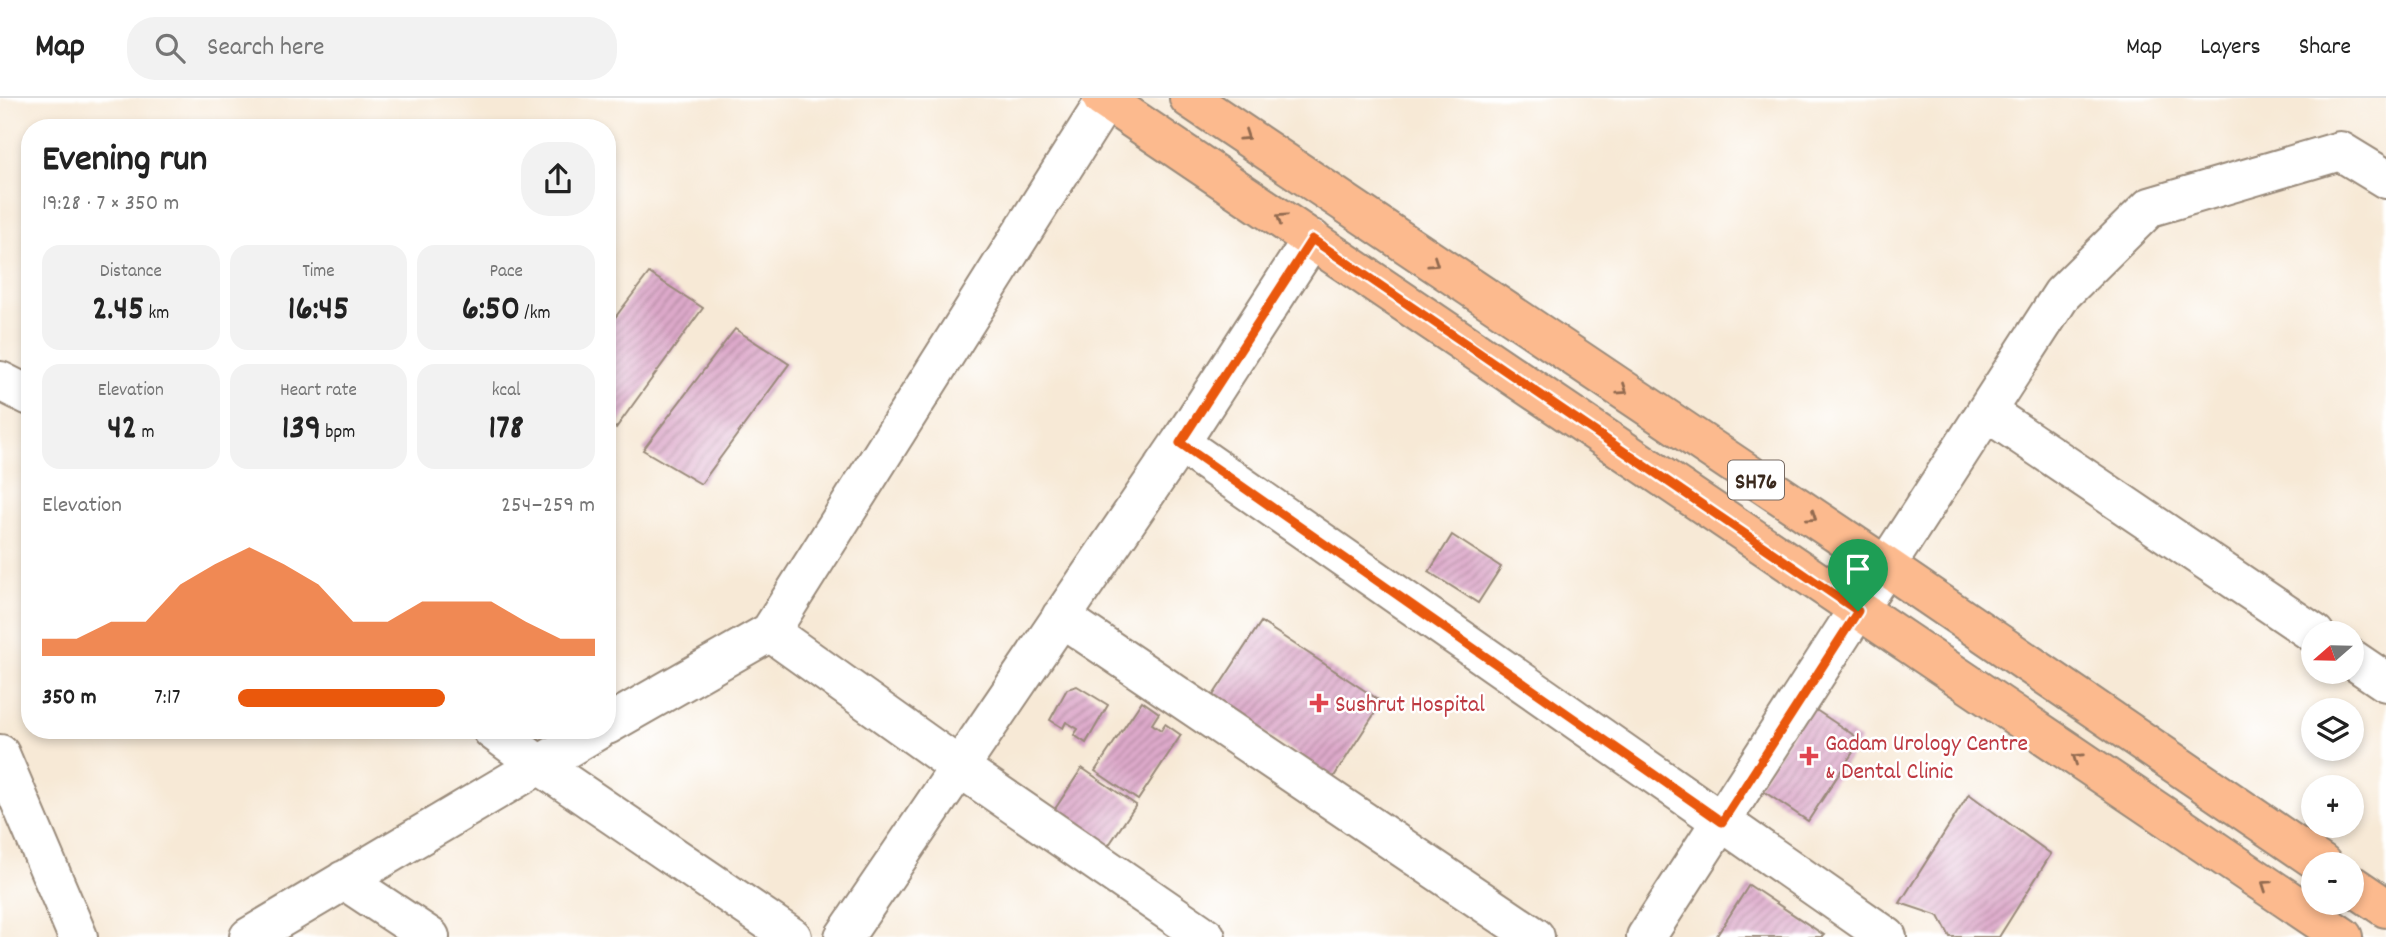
<!DOCTYPE html>
<html lang="en">
<head>
<meta charset="utf-8">
<style>
	:root { --surface:#fff; --page:#f2f2f2; --text:#222; --muted:#767676; --line:#e0e0e0; --accent:#ea580c }
	body { margin:0; font-family:Dekko,sans-serif; background:var(--page); color:var(--text); height:100vh; display:flex; flex-direction:column; font-size:26px; white-space:nowrap }
	* { box-sizing:border-box; margin:0 }
	p { font-size:23px; color:var(--muted) }
	.icon { flex:none; width:38px; height:38px; fill:none; stroke:currentColor; stroke-width:2; stroke-linecap:round; stroke-linejoin:round }
	.map { position:relative; flex:1; overflow:hidden }
	.panel { position:absolute; left:21px; top:21px; width:595px; height:620px; display:flex; flex-direction:column; background:var(--surface); border-radius:28px; box-shadow:0 4px 10px #0003 }
	.panel>* { flex:none }
	.needle { width:46px; rotate:250deg }
	.fabs { position:absolute; left:2301px; top:523px; display:grid; gap:14px }
	.fabs a { display:grid; place-items:center; width:63px; height:63px; border-radius:50%; background:var(--surface); box-shadow:0 4px 10px #0003; font-size:35px }
	.pin { position:absolute; display:grid; place-items:center; width:60px; height:60px; color:#fff; margin:-72px -30px; border-radius:50% 50% 50% 0; rotate:-45deg; box-shadow:0 0 7px #0007 }
	.pin .icon { rotate:45deg }
	.round { display:grid; place-items:center; flex:none; width:74px; height:74px; border-radius:28px; background:var(--page) }
	.overview { display:flex; align-items:center; justify-content:space-between; height:119px; padding:0 21px }
	h1 { font-size:38px; font-weight:700; line-height:52px }
	.stats { display:grid; grid-template-columns:repeat(3,1fr); gap:10px; height:119px; padding:7px 21px }
	.stats div { display:grid; align-content:center; border-radius:18px; background:var(--page); text-align:center }
	.stats b { font-size:35px; font-weight:700 }
	.stats small { font-size:19px; font-weight:400 }
	.stats p { font-size:19px }
	.chart { height:196px; padding:14px 21px }
	.chart p { display:flex; justify-content:space-between }
	.chart svg { width:100%; height:126px; margin-top:7px; fill:var(--accent); opacity:.7 }
	ul { padding:0 21px; list-style:none; font-size:23px }
	li { display:grid; grid-template-columns:112px 84px 1fr; align-items:center; height:52px }
	li i { height:18px; border-radius:9px; background:var(--accent) }
	header { display:flex; align-items:center; gap:42px; box-sizing:border-box; height:98px; padding:0 35px; background:var(--surface); border-bottom:2px solid var(--line) }
	header strong { font-size:33px }
	nav { display:flex; gap:38px; margin-inline-start:auto; font-size:24px }
	.search { width:490px; height:63px; background:var(--page); display:flex; align-items:center; gap:18px; box-sizing:border-box; padding:0 24px; border-radius:28px; color:var(--muted); font-size:26px }
	.map>svg:first-child { display:block }
	.building { fill:url(#building-hatch) }
	.lines { fill:none; stroke-linecap:round; stroke-linejoin:round }
	.minor-casing { stroke:#998a7a; stroke-width:42 }
	.major-casing { stroke:#998a7a; stroke-width:42 }
	.minor { stroke:#fff; stroke-width:38 }
	.major { stroke:#fcba8e; stroke-width:38 }
	.oneway { stroke:#926b50 }
	.route-casing { stroke:#fff; stroke-width:14 }
	.route { stroke:#ea580c; stroke-width:9 }
	.health-dot { fill:#e0444e; stroke:#fff; stroke-width:2.5 }
	.labels { text-anchor:middle; stroke-width:5; stroke-linejoin:round; paint-order:stroke }
	.shield { fill:#fff; stroke:#766a62; stroke-width:2 }
	.shield-label { font-size:23px; font-weight:bold; fill:#3b2a1e }
	.health-label { font-size:24px; fill:#be3a42; stroke:#fff; text-anchor:start }
</style>
</head>
<body>
<header>
<strong>Map</strong>
<div class="search"><svg class="icon" aria-label="search" viewBox="0 0 24 24"><circle cx="10" cy="10" r="6"/><path d="M15 15l6 6"/></svg>Search here</div>
<nav><a>Map</a><a>Layers</a><a>Share</a></nav>
</header>
<div class="map">
<svg width="2386" height="839" viewBox="0 0 2386 839">
	<defs>
		<pattern id="building-hatch" width="6" height="6" patternUnits="userSpaceOnUse" patternTransform="scale(1.75)"><rect width="6" height="6" fill="#dda9ca"/><path d="M-1 1l2-2M0 6l6-6M5 7l2-2" fill="none" stroke="#b48aa3"/></pattern>
	</defs>
	<rect width="100%" height="100%" fill="#fff"/>
	<filter id="ink" filterUnits="userSpaceOnUse"><feTurbulence type="fractalNoise" baseFrequency=".0143" numOctaves="2"/><feDisplacementMap in="SourceGraphic" scale="14" xChannelSelector="R" yChannelSelector="G"/><feConvolveMatrix kernelMatrix="1 2 1 2 8 2 1 2 1" color-interpolation-filters="sRGB"/></filter>
	<filter id="wash" filterUnits="userSpaceOnUse"><feTurbulence type="fractalNoise" baseFrequency=".00686" numOctaves="4" result="noise"/><feDisplacementMap in="SourceGraphic" scale="28" xChannelSelector="R" yChannelSelector="G"/><feGaussianBlur stdDeviation="1.57" result="paint"/><feColorMatrix in="noise" values="0 0 0 0 0 0 0 0 0 0 0 0 0 0 0 0 0 1.4 0 .05"/><feComposite in="paint" operator="in"/></filter>
	<g filter="url(#wash)">
		<rect width="100%" height="100%" fill="#f7e9d6"/>
		<g id="blocks">
			<!-- building -->
			<path class="building" d="M649,175L703,210L616,330L607,325V230Z
				M735,231L789,266L701,386L643,352Z
				M1452,437L1501,469L1478,505L1429,474Z
				M1261,524L1382,604L1333,680L1212,599Z
				M1077,588L1108,607L1086,645L1074,637L1078,631L1066,624L1063,630L1050,622L1067,591Z
				M1142,603L1159,615L1152,626L1161,632L1165,626L1181,637L1138,702L1095,673Z
				M1810,608L1861,642L1808,723L1757,689Z
				M1082,670L1136,707L1102,757L1049,720Z
				M1969,696L2051,756L1999,839H1950L1939,818L1900,805Z
				M1749,787L1824,837L1822,839H1716Z"/>
		</g>
	</g>
	<g filter="url(#ink)">
		<use href="#blocks" fill-opacity="0" stroke="#998a7a" stroke-width="2"/>
		<g class="lines">
			<defs>
				<path id="minor" d="M0,283L30,298
					M1987,314L2315,536
					M1180,345L1887,839
					M1061,519L1535,839
					M770,534L959,669L1206,839
					M2352,561L2386,584
					M607,627L770,534L1107,0
					M492,632L538,666L792,839
					M0,656L78,839
					M344,782L430,839
					M249,839L598,632
					M844,839L1180,345L1312,141
					M1646,839L2062,196L2150,109L2340,53L2386,81"/>
				<path id="major" d="M1102,0L2343,839
					M1189,0L1887,469L2322,766
					M2352,787L2386,810"/>
			</defs>
			<!-- minor casing -->
			<use href="#minor" class="minor-casing"/>
			<!-- major casing -->
			<use href="#major" class="major-casing"/>
			<!-- minor -->
			<use href="#minor" class="minor"/>
			<!-- major -->
			<use href="#major" class="major"/>
		</g>
		<!-- one-way arrows -->
		<defs><path id="oneway-chevron" d="M-2-3.5L2.5 0L-2 3.5" fill="none" stroke-width="1.6" stroke-linecap="round" stroke-linejoin="round" transform="scale(1.75)"/></defs>
		<g class="oneway">
			<use href="#oneway-chevron" transform="translate(1245 38) rotate(34)"/>
			<use href="#oneway-chevron" transform="translate(1281 120) rotate(-146)"/>
			<use href="#oneway-chevron" transform="translate(1434 165) rotate(34)"/>
			<use href="#oneway-chevron" transform="translate(1623 292) rotate(34)"/>
			<use href="#oneway-chevron" transform="translate(1812 419) rotate(34)"/>
			<use href="#oneway-chevron" transform="translate(2077 660) rotate(-146)"/>
			<use href="#oneway-chevron" transform="translate(2266 787) rotate(-146)"/>
		</g>
	</g>
	<g class="lines" filter="url(#ink)">
		<defs>
			<path id="route" d="M1312,141L1858,513L1722,724L1180,345Z"/>
		</defs>
		<!-- route casing -->
		<use href="#route" class="route-casing"/>
		<!-- route -->
		<use href="#route" class="route"/>
	</g>
	<!-- markers -->
	<g class="health-dot">
		<path d="M1315.5 594.5h7v7h7v7h-7v7h-7v-7h-7v-7h7z"/>
		<path d="M1805.5 647.5h7v7h7v7h-7v7h-7v-7h-7v-7h7z"/>
	</g>
	<g class="labels">
		<!-- shield labels -->
		<rect class="shield" x="1728" y="362.5" width="56" height="39" rx="5"/>
		<g class="shield-label">
			<text x="1756" y="390">SH76</text>
		</g>
		<!-- health labels -->
		<g class="health-label">
			<text x="1335" y="613">Sushrut Hospital</text>
			<text x="1825" y="652">Gadam Urology Centre<tspan x="1825" dy="28">&amp; Dental Clinic</tspan></text>
		</g>
	</g>
</svg>
<div class="fabs">
<a><svg class="needle" viewBox="-14 -14 28 28"><path d="M0-13l5 13h-10z" fill="#e53935"/><path d="M0 13l5-13h-10z" fill="#767676"/></svg></a>
<a><svg class="icon" aria-label="layers" viewBox="0 0 24 24"><path d="M12 4l9 5-9 5-9-5zM3 14l9 5 9-5"/></svg></a>
<a>+</a>
<a>−</a>
</div>
<div class="pin" style="left:1858px;top:513px;background:#1e9e55"><svg class="icon" aria-label="arrive" viewBox="0 0 24 24"><path d="M6 21V4h12l-3 4 3 4H6"/></svg></div>
<section class="panel">
<div class="overview"><div><h1>Evening run</h1><p>19:28 · 7 × 350 m</p></div><a class="round"><svg class="icon" aria-label="share" viewBox="0 0 24 24"><path d="M12 15V3M7 8l5-5 5 5M5 13v7h14v-7"/></svg></a></div>
<div class="stats">
<div><p>Distance</p><b>2.45<small> km</small></b></div>
<div><p>Time</p><b>16:45</b></div>
<div><p>Pace</p><b>6:50<small> /km</small></b></div>
</div>
<div class="stats">
<div><p>Elevation</p><b>42<small> m</small></b></div>
<div><p>Heart rate</p><b>139<small> bpm</small></b></div>
<div><p>kcal</p><b>178</b></div>
</div>
<div class="chart"><p><span>Elevation</span>254–259 m</p>
<svg viewBox="0 0 160 44" preserveAspectRatio="none"><path d="M0 44V38L10 38L20 32L30 32L40 19L50 12L60 6L70 12L80 19L90 32L100 32L110 25L120 25L130 25L140 32L150 38L160 38V44z"/></svg>
</div>
<ul>
<li><b>350 m</b>7:17<i style="width:58%"></i></li>
</ul>
</section>
</div>
</body>
</html>
